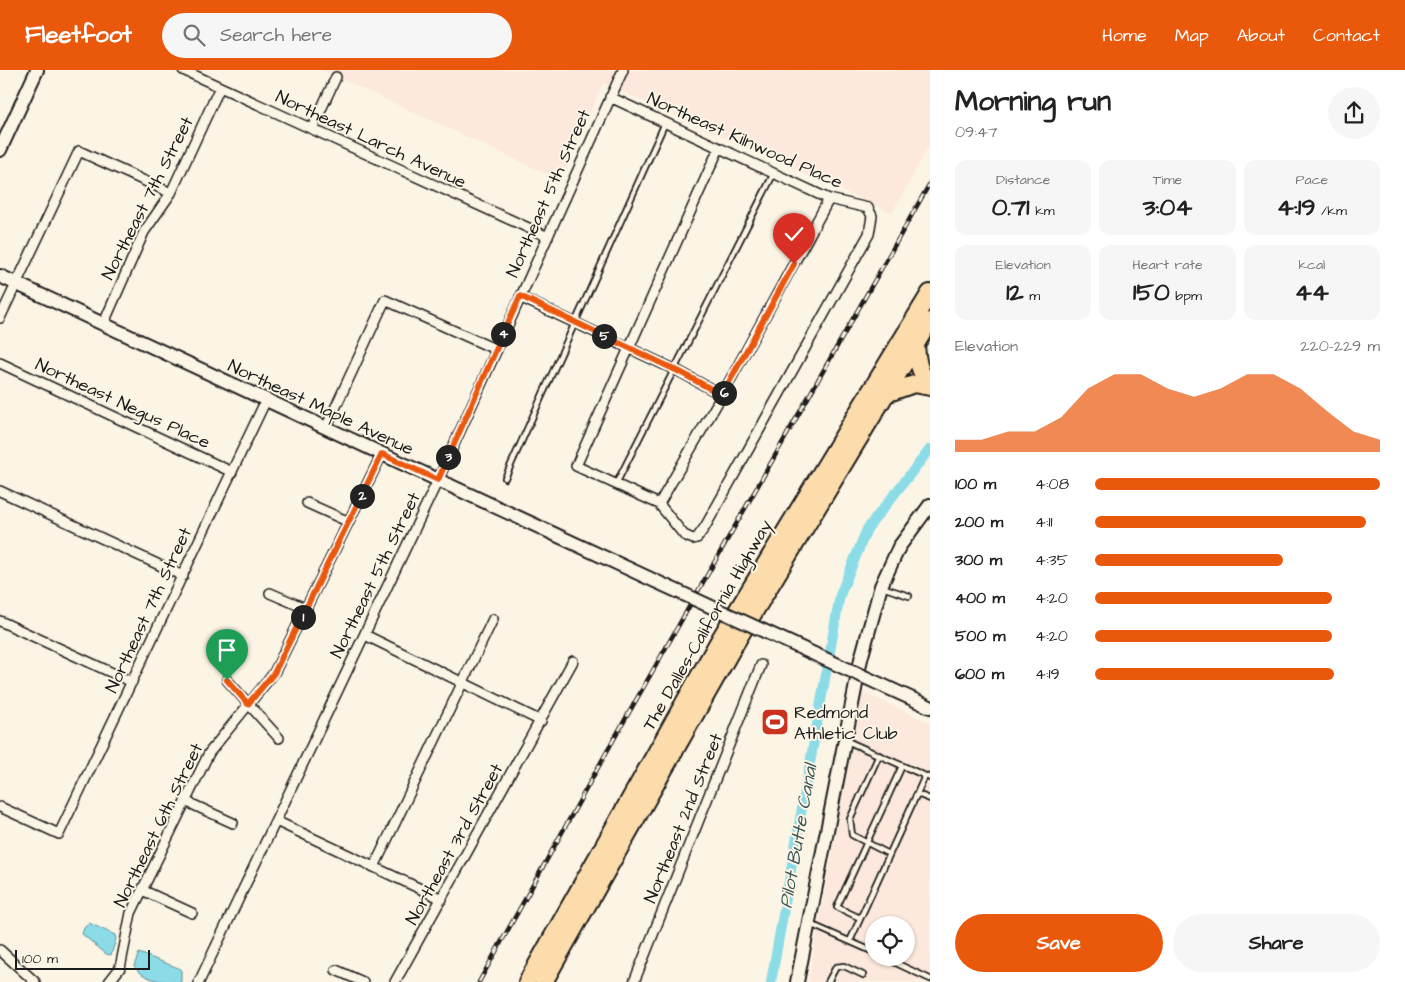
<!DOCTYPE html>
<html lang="en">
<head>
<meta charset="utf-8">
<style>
	:root { --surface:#fff; --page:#f6f6f6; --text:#222; --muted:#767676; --accent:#ea580c }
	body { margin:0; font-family:"Architects Daughter",sans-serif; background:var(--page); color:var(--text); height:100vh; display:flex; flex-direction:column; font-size:19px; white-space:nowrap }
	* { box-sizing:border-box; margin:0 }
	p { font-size:16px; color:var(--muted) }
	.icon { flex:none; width:28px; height:28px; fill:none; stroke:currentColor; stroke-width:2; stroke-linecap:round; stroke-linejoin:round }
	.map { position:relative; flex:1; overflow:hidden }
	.details { display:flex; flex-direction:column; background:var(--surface); width:475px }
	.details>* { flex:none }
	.fabs { position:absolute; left:865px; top:846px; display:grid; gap:10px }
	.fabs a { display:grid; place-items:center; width:50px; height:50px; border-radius:50%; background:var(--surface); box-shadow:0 1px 4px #0004; font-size:25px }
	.scale { position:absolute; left:15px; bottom:12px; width:135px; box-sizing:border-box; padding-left:5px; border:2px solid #1c1c1c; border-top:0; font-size:14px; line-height:18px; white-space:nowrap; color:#1c1c1c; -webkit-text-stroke:4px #fcf5e5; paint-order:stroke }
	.pin { position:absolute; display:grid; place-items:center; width:42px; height:42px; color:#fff; margin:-51px -21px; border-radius:50% 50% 50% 0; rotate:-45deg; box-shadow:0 0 5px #0007 }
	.pin .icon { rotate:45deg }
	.km { position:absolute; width:25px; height:25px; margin:-12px; border-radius:50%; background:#222; color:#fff; font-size:14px; line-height:25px; text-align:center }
	.round { display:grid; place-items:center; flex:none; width:52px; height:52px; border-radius:26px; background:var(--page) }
	.overview { display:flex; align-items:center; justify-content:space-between; height:85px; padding:0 25px }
	h1 { font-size:28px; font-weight:700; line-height:38px }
	.stats { display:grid; grid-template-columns:repeat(3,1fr); gap:8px; height:85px; padding:5px 25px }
	.stats div { display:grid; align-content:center; border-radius:12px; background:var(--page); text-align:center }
	.stats b { font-size:25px; font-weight:700 }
	.stats small { font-size:14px; font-weight:400 }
	.stats p { font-size:14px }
	.chart { height:140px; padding:10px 25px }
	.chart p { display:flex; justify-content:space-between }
	.chart svg { width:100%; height:90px; margin-top:5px; fill:var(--accent); opacity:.7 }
	.cta { display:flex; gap:10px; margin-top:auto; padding:10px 25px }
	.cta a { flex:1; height:58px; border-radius:30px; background:var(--accent); color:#fff; font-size:20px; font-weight:700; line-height:58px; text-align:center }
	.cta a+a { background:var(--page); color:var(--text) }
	ul { padding:0 25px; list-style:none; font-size:16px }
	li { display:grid; grid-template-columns:80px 60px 1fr; align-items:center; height:38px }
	li i { height:12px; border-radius:6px; background:var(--accent) }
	header { display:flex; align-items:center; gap:30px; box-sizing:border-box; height:70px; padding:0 25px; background:var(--accent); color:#fff }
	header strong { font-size:24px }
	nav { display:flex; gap:28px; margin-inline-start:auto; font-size:18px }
	.search { width:350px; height:45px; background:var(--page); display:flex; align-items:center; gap:12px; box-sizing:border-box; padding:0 18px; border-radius:28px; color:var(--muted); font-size:19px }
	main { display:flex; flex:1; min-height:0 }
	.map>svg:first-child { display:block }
	.built { fill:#fce8dc; fill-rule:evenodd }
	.water { fill:#8bdce7; stroke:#5f8f96 }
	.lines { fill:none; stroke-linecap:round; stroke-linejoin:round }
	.canal { stroke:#8bdce7; stroke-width:10 }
	.lane-casing { stroke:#1c1c1c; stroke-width:8 }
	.street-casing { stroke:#1c1c1c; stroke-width:12 }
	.secondary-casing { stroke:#1c1c1c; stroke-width:16 }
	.highway-casing { stroke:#1c1c1c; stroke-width:20 }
	.lane { stroke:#fcf5e5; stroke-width:4.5 }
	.street { stroke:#fcf5e5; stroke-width:9 }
	.secondary { stroke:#fcf5e5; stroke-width:12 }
	.highway { stroke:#fddcac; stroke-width:16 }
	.rail-casing { stroke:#1c1c1c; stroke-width:4.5 }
	.rail { stroke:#fcf5e5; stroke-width:2.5; stroke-dasharray:8; stroke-linecap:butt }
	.secondary-bridge-casing { stroke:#1c1c1c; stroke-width:16; stroke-linecap:butt }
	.secondary-bridge { stroke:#fcf5e5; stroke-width:12 }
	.route-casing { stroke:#fff; stroke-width:10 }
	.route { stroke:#ea580c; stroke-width:6 }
	.labels { text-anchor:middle; stroke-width:4; stroke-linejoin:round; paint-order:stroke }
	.street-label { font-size:18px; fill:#1c1c1c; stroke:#fcf5e5 }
	.poi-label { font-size:18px; fill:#1c1c1c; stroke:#fcf5e5; text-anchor:start }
	.water-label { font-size:19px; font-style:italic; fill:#3d5659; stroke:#fcf5e5 }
</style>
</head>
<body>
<header>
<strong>Fleetfoot</strong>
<div class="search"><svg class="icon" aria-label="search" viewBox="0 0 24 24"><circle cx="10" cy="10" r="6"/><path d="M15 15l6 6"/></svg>Search here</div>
<nav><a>Home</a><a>Map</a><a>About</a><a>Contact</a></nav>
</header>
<main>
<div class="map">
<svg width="930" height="912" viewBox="0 0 930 912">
	<rect width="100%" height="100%" fill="#fcf5e5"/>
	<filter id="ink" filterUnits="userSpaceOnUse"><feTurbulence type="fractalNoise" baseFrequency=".02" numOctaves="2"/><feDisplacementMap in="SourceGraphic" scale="10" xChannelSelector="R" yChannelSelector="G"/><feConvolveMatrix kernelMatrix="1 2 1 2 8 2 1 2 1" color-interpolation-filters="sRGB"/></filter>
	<g filter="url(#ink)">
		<!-- built -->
		<path class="built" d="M322,0H930V74L892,143L603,13L560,110Z
			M862,622L930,653V912H808ZM874,855H906V888H874Z"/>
		<!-- water -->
		<path class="water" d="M89,853L115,865L116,869L111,885L106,884L82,864L84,858Z
			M139,883L181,899V912C165,912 144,911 134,896Z"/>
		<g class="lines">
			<!-- canal -->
			<path class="canal" d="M771,912L840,525L867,459L930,379"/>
			<defs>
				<path id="lane" d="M505,408L665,53
					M616,414L774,103
					M882,517L909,526
					M847,671L930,708
					M879,685L850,749L852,765L889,784
					M917,724L930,729
					M860,848L837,837L902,696
					M810,854L874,882
					M850,871L925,706
					M885,888L930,909
					M828,912L836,897L844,896L863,905"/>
				<path id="street" d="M183,0L546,166
					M610,27L829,129L868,138L872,146L869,164L705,457L697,468L693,469L684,465L659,434L576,396L719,78
					M312,59L336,7
					M520,227L680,302L722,325
					M0,248L79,81L171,123
					M103,255L144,162L171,123L220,17
					M0,293L232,402
					M326,358L385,230L497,280
					M0,421L183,506
					M307,433L349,452
					M659,434L722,325L829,129
					M270,523L307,539
					M0,551L132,612
					M365,565L541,651
					M227,610L279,668
					M185,731L233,753
					M0,737L59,764L266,330
					M276,751L442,829
					M374,797L493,549
					M142,820L192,843
					M0,880L35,912
					M336,900L363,912
					M109,912L120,898L131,843L209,683L274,603L382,384
					M199,912L438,410L623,0
					M395,912L573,591
					M634,912L761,595"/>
				<path id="secondary" d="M0,80L37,0
					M0,206L655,511
					M884,616L930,637
					M797,912L861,589L881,516L899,477L930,435"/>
				<path id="highway" d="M916,274C917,291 919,302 930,316
					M886,324L914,314L930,317
					M527,912L721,567L930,223
					M544,912L735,574L930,251"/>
			</defs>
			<!-- lane casing -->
			<use href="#lane" class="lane-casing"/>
			<!-- street casing -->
			<use href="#street" class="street-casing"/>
			<!-- secondary casing -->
			<use href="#secondary" class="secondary-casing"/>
			<!-- highway casing -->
			<use href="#highway" class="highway-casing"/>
			<!-- lane -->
			<use href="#lane" class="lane"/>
			<!-- street -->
			<use href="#street" class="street"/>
			<!-- secondary -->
			<use href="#secondary" class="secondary"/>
			<!-- highway -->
			<use href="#highway" class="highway"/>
			<defs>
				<path id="rail" d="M479,912L610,676L930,113"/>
			</defs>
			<!-- rail casing -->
			<use href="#rail" class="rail-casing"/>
			<!-- rail -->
			<use href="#rail" class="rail"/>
			<defs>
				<path id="secondary-bridge" d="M655,511L884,616"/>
			</defs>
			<!-- secondary-bridge casing -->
			<use href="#secondary-bridge" class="secondary-bridge-casing"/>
			<!-- secondary-bridge -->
			<use href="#secondary-bridge" class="secondary-bridge"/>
		</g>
	</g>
	<g class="lines" filter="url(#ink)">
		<defs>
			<path id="route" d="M227,610L248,634L274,603L382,384L438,410L520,226L680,302L722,325L794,194"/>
		</defs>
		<!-- route casing -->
		<use href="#route" class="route-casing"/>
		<!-- route -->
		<use href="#route" class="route"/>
	</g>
	<!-- icons -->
	<defs>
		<symbol id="stadium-square" viewBox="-11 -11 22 22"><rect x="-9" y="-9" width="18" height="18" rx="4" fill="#c8321e" stroke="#fcf5e5"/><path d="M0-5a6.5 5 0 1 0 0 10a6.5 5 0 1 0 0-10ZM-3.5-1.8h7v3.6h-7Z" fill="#fff"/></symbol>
	</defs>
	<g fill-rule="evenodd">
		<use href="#stadium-square" x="759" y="636" width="32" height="32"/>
	</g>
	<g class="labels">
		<!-- street labels -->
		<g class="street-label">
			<text transform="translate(371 69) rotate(25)" y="6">Northeast Larch Avenue</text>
			<text transform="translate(745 70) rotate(24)" y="6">Northeast Kilnwood Place</text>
			<text transform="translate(548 123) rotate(-66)" y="6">Northeast 5th Street</text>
			<text transform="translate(147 128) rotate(-63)" y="6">Northeast 7th Street</text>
			<text transform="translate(123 333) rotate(25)" y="6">Northeast Negus Place</text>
			<text transform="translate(321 337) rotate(25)" y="6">Northeast Maple Avenue</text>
			<text transform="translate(375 505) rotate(-64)" y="6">Northeast 5th Street</text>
			<text transform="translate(148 540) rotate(-65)" y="6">Northeast 7th Street</text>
			<text transform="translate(707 555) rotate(-60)" y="6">The Dalles-California Highway</text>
			<text transform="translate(683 748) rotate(-68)" y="6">Northeast 2nd Street</text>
			<text transform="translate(158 755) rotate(-64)" y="6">Northeast 6th Street</text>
			<text transform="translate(454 774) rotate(-61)" y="6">Northeast 3rd Street</text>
		</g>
		<!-- poi labels -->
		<g class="poi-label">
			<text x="794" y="648">Redmond<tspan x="794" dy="21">Athletic Club</tspan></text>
		</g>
		<!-- water labels -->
		<g class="water-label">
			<text transform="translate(797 766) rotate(-80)" y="7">Pilot Butte Canal</text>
		</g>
	</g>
</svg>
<div class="fabs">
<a><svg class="icon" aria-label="locate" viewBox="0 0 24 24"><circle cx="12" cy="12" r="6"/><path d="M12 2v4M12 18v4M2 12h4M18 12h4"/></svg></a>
</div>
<div class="scale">100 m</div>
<div class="pin" style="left:227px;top:610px;background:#1e9e55"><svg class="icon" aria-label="arrive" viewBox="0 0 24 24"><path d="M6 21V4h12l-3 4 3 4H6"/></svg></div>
<div class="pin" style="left:794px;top:194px;background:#d93025"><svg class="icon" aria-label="check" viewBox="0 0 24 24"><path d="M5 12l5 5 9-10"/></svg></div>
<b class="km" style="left:303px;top:547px">1</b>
<b class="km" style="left:362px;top:426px">2</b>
<b class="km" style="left:448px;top:387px">3</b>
<b class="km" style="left:503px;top:264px">4</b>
<b class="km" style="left:604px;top:266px">5</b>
<b class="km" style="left:724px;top:323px">6</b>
</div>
<section class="details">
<div class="overview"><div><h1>Morning run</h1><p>09:47</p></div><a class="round"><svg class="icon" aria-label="share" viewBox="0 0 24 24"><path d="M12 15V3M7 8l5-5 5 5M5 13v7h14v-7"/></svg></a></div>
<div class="stats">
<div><p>Distance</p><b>0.71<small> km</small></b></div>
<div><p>Time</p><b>3:04</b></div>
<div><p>Pace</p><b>4:19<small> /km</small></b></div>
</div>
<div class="stats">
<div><p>Elevation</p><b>12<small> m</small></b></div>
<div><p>Heart rate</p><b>150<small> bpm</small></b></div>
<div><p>kcal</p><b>44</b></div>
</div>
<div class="chart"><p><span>Elevation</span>220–229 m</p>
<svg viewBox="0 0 160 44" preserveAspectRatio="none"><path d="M0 44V38L10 38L20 34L30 34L40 27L50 13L60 6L70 6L80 13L90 17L100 13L110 6L120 6L130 13L140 24L150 34L160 38V44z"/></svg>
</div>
<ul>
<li><b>100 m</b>4:08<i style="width:100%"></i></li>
<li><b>200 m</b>4:11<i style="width:95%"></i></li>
<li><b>300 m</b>4:35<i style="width:66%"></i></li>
<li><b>400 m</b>4:20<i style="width:83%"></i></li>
<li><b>500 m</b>4:20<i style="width:83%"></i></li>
<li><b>600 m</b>4:19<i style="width:84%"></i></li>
</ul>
<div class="cta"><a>Save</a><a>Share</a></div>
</section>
</main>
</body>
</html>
